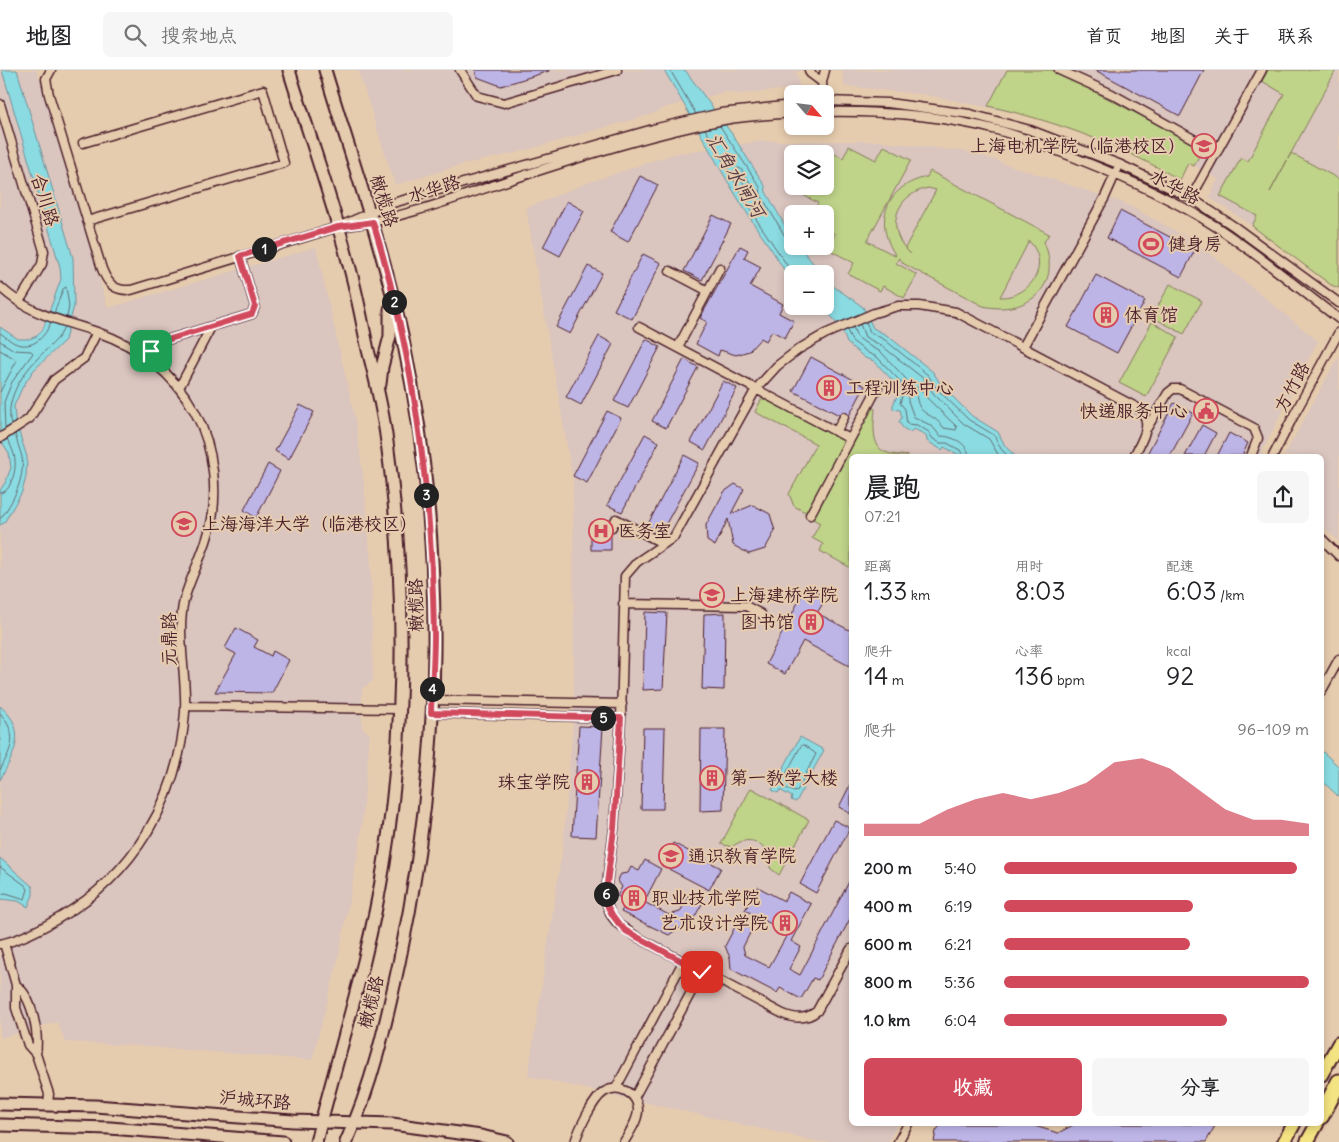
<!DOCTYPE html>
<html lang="zh">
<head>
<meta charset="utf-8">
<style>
	:root { --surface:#fff; --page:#f6f6f6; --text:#202124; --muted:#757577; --line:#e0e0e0; --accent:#d1495b }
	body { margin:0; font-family:Delius,"LXGW WenKai TC",sans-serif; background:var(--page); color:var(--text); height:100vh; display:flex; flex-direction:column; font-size:19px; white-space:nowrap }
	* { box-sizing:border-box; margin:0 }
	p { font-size:16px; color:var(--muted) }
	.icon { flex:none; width:28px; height:28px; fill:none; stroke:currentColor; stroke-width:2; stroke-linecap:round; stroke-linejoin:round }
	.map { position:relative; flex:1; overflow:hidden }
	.panel { position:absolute; left:849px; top:384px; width:475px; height:672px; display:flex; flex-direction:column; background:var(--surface); border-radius:8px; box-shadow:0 2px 8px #0003 }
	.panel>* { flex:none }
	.needle { width:32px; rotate:118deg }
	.fabs { position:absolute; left:784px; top:15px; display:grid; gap:10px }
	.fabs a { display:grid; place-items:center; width:50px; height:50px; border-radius:8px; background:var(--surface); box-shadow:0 2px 8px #0003; font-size:25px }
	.pin { position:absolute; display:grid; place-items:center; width:42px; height:42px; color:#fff; margin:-21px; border-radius:10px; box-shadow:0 2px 8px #0006 }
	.km { position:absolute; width:25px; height:25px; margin:-12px; border-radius:50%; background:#222; color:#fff; font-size:14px; line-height:25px; text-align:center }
	.round { display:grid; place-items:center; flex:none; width:52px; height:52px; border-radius:8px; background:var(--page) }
	.headline { display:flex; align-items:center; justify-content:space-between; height:85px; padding:0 15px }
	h1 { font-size:28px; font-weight:600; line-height:38px }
	.stats { display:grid; grid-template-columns:repeat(3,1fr); gap:8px; height:85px; padding:5px 15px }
	.stats div { display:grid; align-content:center }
	.stats b { font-size:25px; font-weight:600 }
	.stats small { font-size:14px; font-weight:400 }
	.stats p { font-size:14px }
	.chart { height:140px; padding:10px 15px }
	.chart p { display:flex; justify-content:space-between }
	.chart svg { width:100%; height:90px; margin-top:5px; fill:var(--accent); opacity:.7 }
	.action { display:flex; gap:10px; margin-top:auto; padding:10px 15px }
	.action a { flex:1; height:58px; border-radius:8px; background:var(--accent); color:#fff; font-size:20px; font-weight:600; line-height:58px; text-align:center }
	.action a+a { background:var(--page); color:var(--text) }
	ul { padding:0 15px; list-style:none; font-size:16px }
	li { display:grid; grid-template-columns:80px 60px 1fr; align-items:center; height:38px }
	li i { height:12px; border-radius:6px; background:var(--accent) }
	header { display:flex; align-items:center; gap:30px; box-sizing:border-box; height:70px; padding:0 25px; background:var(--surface); border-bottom:1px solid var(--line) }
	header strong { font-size:24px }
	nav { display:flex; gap:28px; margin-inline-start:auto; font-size:18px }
	.search { width:350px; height:45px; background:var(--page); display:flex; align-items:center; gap:12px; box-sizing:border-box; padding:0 18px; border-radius:8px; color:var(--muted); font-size:19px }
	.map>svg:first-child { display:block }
	.built { fill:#dac5bf; fill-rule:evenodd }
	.green { fill:#bfd389; stroke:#84795a; fill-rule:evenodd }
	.water { fill:#8adce2; stroke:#709099 }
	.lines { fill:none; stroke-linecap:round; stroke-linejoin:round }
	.shore { stroke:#646b74; stroke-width:1 }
	.building { fill:#beb5e7; stroke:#4a1f2b }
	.street-casing { stroke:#4a1f2b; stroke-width:11 }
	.secondary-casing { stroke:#4a1f2b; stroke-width:15 }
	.primary-casing { stroke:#4a1f2b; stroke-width:16 }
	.highway-casing { stroke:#4a1f2b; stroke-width:19 }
	.street { stroke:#e6ccae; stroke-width:8 }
	.secondary { stroke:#e6ccae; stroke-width:11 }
	.primary { stroke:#f4e382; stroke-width:12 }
	.highway { stroke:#f4e382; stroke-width:15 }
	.route-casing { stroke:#fff; stroke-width:10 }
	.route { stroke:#d1495b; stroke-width:6 }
	.labels { text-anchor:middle; stroke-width:4; stroke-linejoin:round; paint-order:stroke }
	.poi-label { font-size:18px; fill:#4a1f2b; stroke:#e6ccae; text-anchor:start }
	.street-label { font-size:18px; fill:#4a1f2b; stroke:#e6ccae }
	.water-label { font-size:19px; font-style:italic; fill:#543b46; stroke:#e6ccae }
</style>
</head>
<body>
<header>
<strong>地图</strong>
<div class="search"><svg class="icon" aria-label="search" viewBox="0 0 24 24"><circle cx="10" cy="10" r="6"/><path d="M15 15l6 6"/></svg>搜索地点</div>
<nav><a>首页</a><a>地图</a><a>关于</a><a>联系</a></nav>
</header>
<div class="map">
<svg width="1339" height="1072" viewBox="0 0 1339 1072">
	<rect width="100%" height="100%" fill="#e6ccae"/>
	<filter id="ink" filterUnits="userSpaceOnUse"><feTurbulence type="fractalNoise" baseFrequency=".02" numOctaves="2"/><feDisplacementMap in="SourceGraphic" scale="10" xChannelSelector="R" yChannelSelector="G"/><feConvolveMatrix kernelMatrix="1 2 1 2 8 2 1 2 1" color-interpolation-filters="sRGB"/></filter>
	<g filter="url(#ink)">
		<!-- built -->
		<path class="built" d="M0,0H37L108,238L316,177L355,348L364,413L371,495L373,611L362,619V657L370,664L360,774L338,890L312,990L123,975L65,972L57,952L0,968Z
			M358,0H804L796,2L800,18L738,24L726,22L667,37L653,44L516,83L465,94L395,115Z
			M842,0H1339V109L1291,84L1252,156L1209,127L1218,109L1189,93L1180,110L1130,83L1096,68L1030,46L927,25L844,16Z
			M762,71H877L970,82L1124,133L1196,172L1318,271L1260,386H851V1054H898L888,1072H820L528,1006L563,774L574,640L573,411L526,138L587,113L673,84ZM792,84H825V116H792ZM792,144H825V176H792ZM792,204H825V236H792Z
			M1338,287L1339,288V472L1321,454V386H1284Z"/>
		<!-- green -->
		<path class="green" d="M1007,0H1053L1203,78L1194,96L1188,93L1180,110C1120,75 1056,51 988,36Z
			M1268,0H1336L1270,122L1291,83L1339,109V218L1331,215L1252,156L1257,146L1220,126L1241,88L1248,91L1284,24L1262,11Z
			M849,76L876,90L884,76L911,90L867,171L896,186C873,152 885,116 927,107L930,101L1049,164L1044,172C1063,217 1027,246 983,236L904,194L899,188L896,193L917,205L904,228L883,216L880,221L848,204L854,193L828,179L835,164L825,159V144H812L818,133L803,125L807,116H825V84L827,80L843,88ZM928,118L936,120L905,178L911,184C885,162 893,125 928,118ZM1029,171C1052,195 1030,228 1000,227Z
			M1170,214L1202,231L1184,264L1152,247Z
			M1152,252L1178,267L1146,327L1119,313Z
			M762,328L845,371L807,443L794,436L789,424L816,374L755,342Z
			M870,337L875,339C874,352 870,379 888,383C894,385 902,385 908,386H851V498L820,481L823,474L812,468L820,453L811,448Z
			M751,718L809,750L779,805L770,798C773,775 749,762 732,777L721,774Z"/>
		<!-- water -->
		<path class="water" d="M2,0H17L73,188L74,236L65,270L33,301L22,318L14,336L15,350L27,387L26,407L22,422L4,453L0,455V420L5,413L11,398L9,383L0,369V257L18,269H29L37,266L43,259L61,209L60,197Z
			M664,0H685L732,64L765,116L766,122L792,168V176H799L822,204H792V210C783,200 778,189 771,179C731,123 699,59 664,0Z
			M825,207L833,216L863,237L873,258L888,266L933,302L941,315L972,346L998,362L1005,376L1015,386H961L944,377L942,380L927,371L926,365L914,359L910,362L903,358L899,352L902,347L900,340L893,339V335L897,326V315L874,291L865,288L847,273L844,265L833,248L818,236H825Z
			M0,636C29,660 14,684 0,710Z
			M800,667L824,680L796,732L791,730L792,727L780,720L778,723L772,720Z
			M1321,680L1339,697V727L1321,710Z
			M0,788L33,817V825L28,837L18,831L0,829Z"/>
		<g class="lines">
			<!-- shore -->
			<path class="shore" d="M670,0L696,44
				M720,56L760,117L761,125L786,168L792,170
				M705,59L756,149L793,204
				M738,98L741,99L754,119L753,126L750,125L737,102Z
				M54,243L63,219L66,217L69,236L67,247
				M866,252L870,262L885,270L928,305L937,319L969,350L994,365L1001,379L1008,386
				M860,254L865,267L882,276L924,309L933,323L964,354L989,369L999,386
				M853,257L857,267L871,277L881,282L906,309L908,315V331L914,347L932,356L940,366C952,366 968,373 969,386
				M847,260L852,271L868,283L877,287L901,312L902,326L900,333L905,339L907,354L917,355L929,362L932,368L940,373H947L960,380L963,386
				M0,263C5,266 11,272 17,274C34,279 45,267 51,252
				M0,271L14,280L31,281L33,283L12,312L4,332L5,358
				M0,280L17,290L0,322
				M919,317L927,328L957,357L956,360L944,358C930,339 916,349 916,318Z
				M11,355C4,326 26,299 45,281C54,272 60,268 64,257
				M0,423C6,422 9,418 11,412C18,397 16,383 7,369
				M0,449C13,433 25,408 22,387C20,380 17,372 15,364
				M0,643C18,665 13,676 0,700
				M804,675L816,684L797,721L794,722L782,716L781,713L801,676Z
				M0,797L25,815L28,819L25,829L6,823L0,824"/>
		</g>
		<!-- building -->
		<path class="building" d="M475,0H549V1L501,16L477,7Z
			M1095,0H1204L1180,46Z
			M640,106L658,115L628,172L610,162Z
			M567,131L584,141L560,186L543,177Z
			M1120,141L1195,180L1181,207L1107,168Z
			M713,145L731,154L702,210L684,201Z
			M740,176L748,180L744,188L761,197L750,216L783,234L779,243L794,251L785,268L772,261L766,271L761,268L749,281L736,285L720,280L718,286L696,274L707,252L700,248Z
			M643,184L661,193L632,249L614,240Z
			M588,196L602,203L570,264L556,257Z
			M1096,205L1145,231L1117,283L1068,257Z
			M599,266L613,274L581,335L566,327Z
			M646,269L660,277L628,338L614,331Z
			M811,287L865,316L849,346L844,341L839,345L793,321Z
			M684,289L698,297L666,358L652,351Z
			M723,311L737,318L705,380L691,372Z
			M1174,333L1193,343L1170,386H1146Z
			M300,335L314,342L289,389L275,381Z
			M607,341L621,348L587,413L573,406Z
			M1202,355L1216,363L1204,386H1185Z
			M1229,363L1248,373L1242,386H1217Z
			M645,364L659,372L622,442L607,435Z
			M684,385L699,393L661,463L647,456Z
			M268,394L280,401L256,448L244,440Z
			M735,414L744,419L731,444L753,435L770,444L775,461L765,479L749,484L733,475L728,449L715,476L707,471L706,455L724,422Z
			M591,453H608L607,460L611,462V480H591Z
			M806,517L826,528L817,543L851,561V597L803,571L785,604L766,594Z
			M645,542L667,543L663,619L643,620Z
			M725,543L724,620L702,619L704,544Z
			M236,558L258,570L254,577L271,586L273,581L289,590L272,623L215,622L236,584L225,578Z
			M579,656L603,657L596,767L572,766Z
			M643,658H665L663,739H641Z
			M701,659H725L723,740L700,741Z
			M851,713V744L839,737Z
			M834,750L850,758L816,823L800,814Z
			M673,773L721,798L709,820L661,795Z
			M645,790L661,799L644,832L669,845L680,842L689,824L703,832L689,857L677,859L669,865L621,842L627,831L617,826L622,817L618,811L619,808L621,804L628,803L631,797L639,801Z
			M851,808V847L818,910L813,908L801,929L780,918L777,923L731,899L730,888L725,876L738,851L752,859L743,877L745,885L769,897L788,863L745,840L758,817L784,831L789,822L811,834L791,871L801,877L789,899L800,905Z
			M941,1054H1028L1058,1063L1075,1054H1216L1206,1072H934L936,1061Z"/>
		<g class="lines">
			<defs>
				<path id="street" d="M51,0L46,9L49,25L102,199C108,214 114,221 131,220L338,157L393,133L653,59L721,43L792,35
					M460,0L477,26L504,33L617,0
					M809,0L810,3L822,12
					M1059,0L1112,24L1217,82
					M823,24L822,12L825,0
					M825,31L888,33L970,44L1030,60L1121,95L1191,128L1235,157L1339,233
					M0,34L44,181L42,194L19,232
					M825,42C882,41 942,46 997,60C1027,68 1055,80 1083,91C1128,109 1174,130 1215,156C1258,184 1298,218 1339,249
					M83,73L263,20L284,93L87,151
					M1191,128L1262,0
					M347,156C406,148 463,125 519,107C586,85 655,63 724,50C747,46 770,45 792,43
					M670,201L708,221
					M0,217C32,246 58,249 97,262C138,276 174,303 195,342C214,377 220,427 208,465C202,487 190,508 184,530C176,564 187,607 185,642C179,728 134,805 59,848C41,859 21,870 0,874
					M639,257L850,369
					M678,277L720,198
					M1023,277L1105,127L1117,100
					M147,286L157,273L252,244L255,236L240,186
					M179,318L211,257
					M1147,358L1168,323L1173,319H1180L1254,358L1258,368L1251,386
					M836,362L844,347
					M0,368L29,349L54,310L84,288L97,262
					M1273,386L1294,345L1339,262
					M810,445L879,315
					M612,457L616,449L664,474
					M1321,468L1339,486
					M623,534L746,536L761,544
					M1321,622L1339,589
					M432,630L622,634
					M185,636L399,639
					M431,643L621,648
					M4,873L16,915V938L28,975L36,984L49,1024L48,1034
					M851,879L817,941C806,950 795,949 783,944L637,867L618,854L611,845L605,829L614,759L621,648L625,506L637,492L674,467L756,319L777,296L799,279L825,264L874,243L898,236H919L956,242L1136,337C1156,350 1142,370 1134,386
					M16,915C33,927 39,965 36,984
					M616,1018L683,892
					M634,1028L702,902
					M575,1072C579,1059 593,1029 604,1022C618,1013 638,1023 638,1040C638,1051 629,1063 624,1072
					M898,1072L908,1054"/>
				<path id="secondary" d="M289,0C309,65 332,129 349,195C357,223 362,252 368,280C376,311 383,341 387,372C406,511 406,656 384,794C369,889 339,980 316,1072
					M325,0C352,90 383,178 403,270C447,474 443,689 399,893C386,953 372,1016 346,1072
					M380,314L382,297L390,266V239
					M0,1034L95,1036L293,1051L392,1054L481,1066L507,1072
					M0,1055L110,1058L283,1072"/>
				<path id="primary" d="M1321,1005L1339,973
					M1284,1072L1294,1054
					M1307,1072L1317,1054"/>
				<path id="highway" d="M1321,1046L1339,1012"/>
			</defs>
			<!-- street casing -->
			<use href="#street" class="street-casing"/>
			<!-- secondary casing -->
			<use href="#secondary" class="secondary-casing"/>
			<!-- primary casing -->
			<use href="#primary" class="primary-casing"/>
			<!-- highway casing -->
			<use href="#highway" class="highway-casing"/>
			<!-- street -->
			<use href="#street" class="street"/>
			<!-- secondary -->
			<use href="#secondary" class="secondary"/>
			<!-- primary -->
			<use href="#primary" class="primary"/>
			<!-- highway -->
			<use href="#highway" class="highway"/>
		</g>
	</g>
	<g class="lines" filter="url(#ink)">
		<defs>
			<path id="route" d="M151,281L157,273L252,244L255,236L240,186L338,157L373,152C414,284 432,425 434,564C434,590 432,617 431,643L621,648L614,759L605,829C609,843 616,852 626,861L702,902"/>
		</defs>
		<!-- route casing -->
		<use href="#route" class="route-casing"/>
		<!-- route -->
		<use href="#route" class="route"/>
	</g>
	<!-- icons -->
	<defs>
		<symbol id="university-ring" viewBox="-11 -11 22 22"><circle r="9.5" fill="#e6ccae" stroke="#d1495b" stroke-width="1.5"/><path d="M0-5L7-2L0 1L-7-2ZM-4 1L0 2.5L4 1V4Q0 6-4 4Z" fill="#d1495b"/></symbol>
		<symbol id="stadium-ring" viewBox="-11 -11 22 22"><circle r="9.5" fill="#e6ccae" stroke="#d1495b" stroke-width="1.5"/><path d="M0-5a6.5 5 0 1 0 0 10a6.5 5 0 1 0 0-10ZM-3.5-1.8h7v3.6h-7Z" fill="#d1495b"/></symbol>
		<symbol id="building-ring" viewBox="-11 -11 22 22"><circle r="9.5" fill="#e6ccae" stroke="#d1495b" stroke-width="1.5"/><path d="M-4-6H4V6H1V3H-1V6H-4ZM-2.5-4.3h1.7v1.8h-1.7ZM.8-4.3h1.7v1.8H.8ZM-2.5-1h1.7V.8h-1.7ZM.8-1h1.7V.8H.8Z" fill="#d1495b"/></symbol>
		<symbol id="civic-ring" viewBox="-11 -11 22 22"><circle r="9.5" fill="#e6ccae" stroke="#d1495b" stroke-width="1.5"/><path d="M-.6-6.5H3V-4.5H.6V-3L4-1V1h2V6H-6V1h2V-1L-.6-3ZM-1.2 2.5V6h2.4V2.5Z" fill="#d1495b"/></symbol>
		<symbol id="hospital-ring" viewBox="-11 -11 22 22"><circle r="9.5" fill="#e6ccae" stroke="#d1495b" stroke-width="1.5"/><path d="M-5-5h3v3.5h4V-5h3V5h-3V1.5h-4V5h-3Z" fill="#d1495b"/></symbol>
	</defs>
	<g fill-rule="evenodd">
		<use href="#university-ring" x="1190" y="62" width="28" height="28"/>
		<use href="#stadium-ring" x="1137" y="160" width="28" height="28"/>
		<use href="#building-ring" x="1092" y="231" width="28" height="28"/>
		<use href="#building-ring" x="815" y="304" width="28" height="28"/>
		<use href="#civic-ring" x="1192" y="327" width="28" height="28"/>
		<use href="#university-ring" x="170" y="440" width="28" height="28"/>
		<use href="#hospital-ring" x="587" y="447" width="28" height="28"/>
		<use href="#university-ring" x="698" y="511" width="28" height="28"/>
		<use href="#building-ring" x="797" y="538" width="28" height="28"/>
		<use href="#building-ring" x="698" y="694" width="28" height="28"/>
		<use href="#building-ring" x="573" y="698" width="28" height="28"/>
		<use href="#university-ring" x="657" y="772" width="28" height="28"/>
		<use href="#building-ring" x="620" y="814" width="28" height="28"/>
		<use href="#building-ring" x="771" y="839" width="28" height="28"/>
	</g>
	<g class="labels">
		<!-- poi labels -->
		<g class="poi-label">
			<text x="1186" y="82" text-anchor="end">上海电机学院（临港校区）</text>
			<text x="1168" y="180">健身房</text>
			<text x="1124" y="251">体育馆</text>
			<text x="846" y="324">工程训练中心</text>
			<text x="1188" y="347" text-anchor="end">快递服务中心</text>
			<text x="202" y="460">上海海洋大学（临港校区）</text>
			<text x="618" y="467">医务室</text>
			<text x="730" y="531">上海建桥学院</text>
			<text x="794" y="558" text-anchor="end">图书馆</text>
			<text x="730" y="714">第一教学大楼</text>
			<text x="570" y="718" text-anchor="end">珠宝学院</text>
			<text x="688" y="792">通识教育学院</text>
			<text x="652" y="834">职业技术学院</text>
			<text x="768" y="859" text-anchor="end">艺术设计学院</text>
		</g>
		<!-- street labels -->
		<g class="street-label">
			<text transform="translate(1175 117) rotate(28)" y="6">水华路</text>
			<text transform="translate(434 119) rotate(-17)" y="6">水华路</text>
			<text transform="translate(45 130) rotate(73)" y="6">合川路</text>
			<text transform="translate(384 131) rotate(72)" y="6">橄榄路</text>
			<text transform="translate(1292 317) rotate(-62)" y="6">方竹路</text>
			<text transform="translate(416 535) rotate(-91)" y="6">橄榄路</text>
			<text transform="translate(169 569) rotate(-90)" y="6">元鼎路</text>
			<text transform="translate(371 932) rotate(-76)" y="6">橄榄路</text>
			<text transform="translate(255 1030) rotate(5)" y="6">沪城环路</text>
		</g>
		<!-- water labels -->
		<g class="water-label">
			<text transform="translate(736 105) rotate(59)" y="7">汇角水闸河</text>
		</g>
	</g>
</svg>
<div class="fabs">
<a><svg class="needle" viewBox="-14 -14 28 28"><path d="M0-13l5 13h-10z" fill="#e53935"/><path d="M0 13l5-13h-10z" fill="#757577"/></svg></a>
<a><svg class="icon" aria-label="layers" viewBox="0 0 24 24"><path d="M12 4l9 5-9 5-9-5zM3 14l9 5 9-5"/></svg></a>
<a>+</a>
<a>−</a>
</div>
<div class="pin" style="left:151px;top:281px;background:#1e9e55"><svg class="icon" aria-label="arrive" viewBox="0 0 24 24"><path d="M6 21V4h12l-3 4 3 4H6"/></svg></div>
<div class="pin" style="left:702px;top:902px;background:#d93025"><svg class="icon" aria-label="check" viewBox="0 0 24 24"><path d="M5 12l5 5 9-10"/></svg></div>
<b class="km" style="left:264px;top:179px">1</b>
<b class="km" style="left:394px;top:232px">2</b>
<b class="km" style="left:426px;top:425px">3</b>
<b class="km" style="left:432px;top:619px">4</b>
<b class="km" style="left:603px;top:648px">5</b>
<b class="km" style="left:606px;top:824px">6</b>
<section class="panel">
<div class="headline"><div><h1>晨跑</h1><p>07:21</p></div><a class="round"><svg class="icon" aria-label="share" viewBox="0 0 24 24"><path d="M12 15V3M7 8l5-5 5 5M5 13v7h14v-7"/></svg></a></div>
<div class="stats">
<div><p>距离</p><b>1.33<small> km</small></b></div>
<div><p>用时</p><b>8:03</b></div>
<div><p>配速</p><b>6:03<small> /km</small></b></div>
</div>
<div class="stats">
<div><p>爬升</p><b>14<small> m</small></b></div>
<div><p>心率</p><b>136<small> bpm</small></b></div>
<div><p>kcal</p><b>92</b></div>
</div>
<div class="chart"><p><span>爬升</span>96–109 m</p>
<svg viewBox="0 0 160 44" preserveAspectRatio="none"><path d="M0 44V38L10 38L20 38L30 31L40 26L50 23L60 26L70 23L80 18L90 8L100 6L110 11L120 21L130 31L140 36L150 36L160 38V44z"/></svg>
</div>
<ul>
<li><b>200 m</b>5:40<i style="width:96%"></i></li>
<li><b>400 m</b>6:19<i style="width:62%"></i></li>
<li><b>600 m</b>6:21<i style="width:61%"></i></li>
<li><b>800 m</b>5:36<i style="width:100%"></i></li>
<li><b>1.0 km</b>6:04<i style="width:73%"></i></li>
</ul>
<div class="action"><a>收藏</a><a>分享</a></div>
</section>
</div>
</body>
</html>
